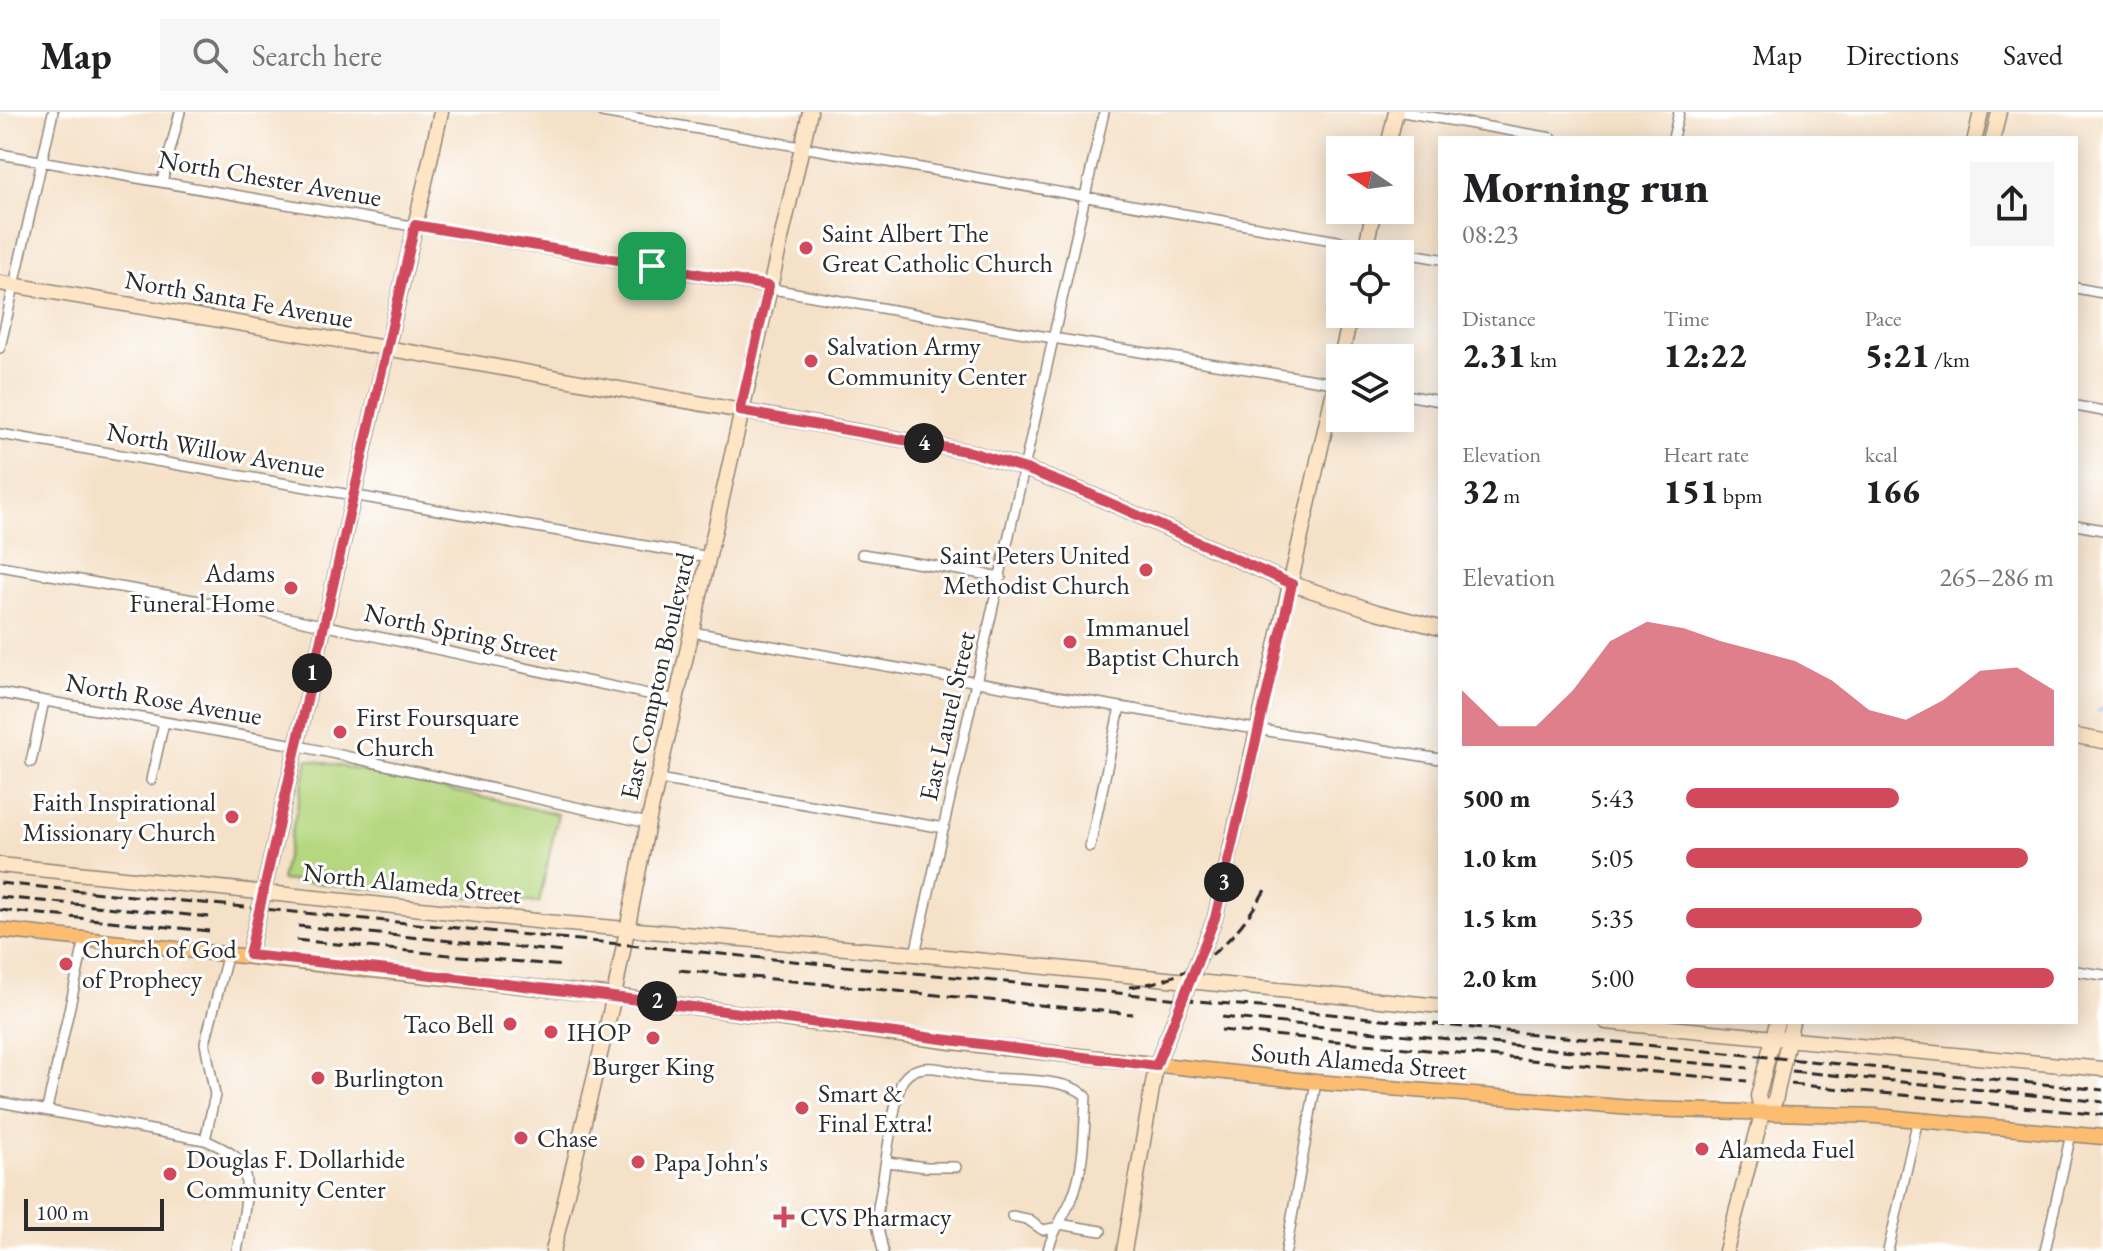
<!DOCTYPE html>
<html lang="en">
<head>
<meta charset="utf-8">
<style>
	:root { --surface:#fff; --page:#f6f6f6; --text:#202124; --muted:#757577; --line:#e0e0e0; --accent:#d1495b }
	body { margin:0; font-family:"EB Garamond",serif; background:var(--page); color:var(--text); height:100vh; display:flex; flex-direction:column; font-size:30px; white-space:nowrap }
	* { box-sizing:border-box; margin:0 }
	p { font-size:26px; color:var(--muted) }
	.icon { flex:none; width:44px; height:44px; fill:none; stroke:currentColor; stroke-width:2; stroke-linecap:round; stroke-linejoin:round }
	.map { position:relative; flex:1; overflow:hidden }
	.panel { position:absolute; left:1438px; top:24px; width:640px; height:888px; display:flex; flex-direction:column; background:var(--surface); border-radius:0px; box-shadow:0 4px 20px #0003 }
	.panel>* { flex:none }
	.needle { width:52px; rotate:283deg }
	.fabs { position:absolute; left:1326px; top:24px; display:grid; gap:16px }
	.fabs a { display:grid; place-items:center; width:88px; height:88px; border-radius:0px; background:var(--surface); box-shadow:0 4px 20px #0003; font-size:40px }
	.scale { position:absolute; left:24px; bottom:20px; width:140px; box-sizing:border-box; padding-left:8px; border:4px solid #2b2b2b; border-top:0; font-size:22px; line-height:28px; white-space:nowrap; color:#2b2b2b; -webkit-text-stroke:6px #fff; paint-order:stroke }
	.pin { position:absolute; display:grid; place-items:center; width:68px; height:68px; color:#fff; margin:-34px; border-radius:16px; box-shadow:0 4px 12px #0006 }
	.km { position:absolute; width:40px; height:40px; margin:-20px; border-radius:50%; background:#222; color:#fff; font-size:22px; line-height:40px; text-align:center }
	.round { display:grid; place-items:center; flex:none; width:84px; height:84px; border-radius:0px; background:var(--page) }
	.headline { display:flex; align-items:center; justify-content:space-between; height:136px; padding:0 24px }
	h1 { font-size:44px; font-weight:800; line-height:60px }
	.metrics { display:grid; grid-template-columns:repeat(3,1fr); gap:12px; height:136px; padding:8px 24px }
	.metrics div { display:grid; align-content:center }
	.metrics b { font-size:34px; font-weight:800 }
	.metrics small { font-size:22px; font-weight:400 }
	.metrics p { font-size:22px }
	.chart { height:224px; padding:16px 24px }
	.chart p { display:flex; justify-content:space-between }
	.chart svg { width:100%; height:144px; margin-top:8px; fill:var(--accent); opacity:.7 }
	ul { padding:0 24px; list-style:none; font-size:26px }
	li { display:grid; grid-template-columns:128px 96px 1fr; align-items:center; height:60px }
	li i { height:20px; border-radius:10px; background:var(--accent) }
	header { display:flex; align-items:center; gap:48px; box-sizing:border-box; height:112px; padding:0 40px; background:var(--surface); border-bottom:2px solid var(--line) }
	header strong { font-size:38px }
	nav { display:flex; gap:44px; margin-inline-start:auto; font-size:28px }
	.search { width:560px; height:72px; background:var(--page); display:flex; align-items:center; gap:20px; box-sizing:border-box; padding:0 28px; border-radius:0px; color:var(--muted); font-size:30px }
	.map>svg:first-child { display:block }
	.green { fill:#b5d77f; stroke:#708155; stroke-width:2 }
	.lines { fill:none; stroke-linecap:round; stroke-linejoin:round }
	.stream { stroke:#76bced; stroke-width:3 }
	.street-casing { stroke:#90867a; stroke-width:12 }
	.secondary-casing { stroke:#90867a; stroke-width:17 }
	.primary-casing { stroke:#90867a; stroke-width:17 }
	.street { stroke:#fff; stroke-width:9 }
	.secondary { stroke:#fee5c5; stroke-width:14 }
	.primary { stroke:#fcbd6f; stroke-width:14 }
	.rail { stroke:#2b2b2b; stroke-width:3; stroke-dasharray:12 6; stroke-linecap:butt }
	.route-casing { stroke:#fff; stroke-width:16 }
	.route { stroke:#d1495b; stroke-width:10 }
	.poi-dot { fill:#d1495b; stroke:#fff; stroke-width:3 }
	.labels { text-anchor:middle; stroke-width:6; stroke-linejoin:round; paint-order:stroke }
	.street-label { font-size:26px; fill:#2b2b2b; stroke:#fff }
	.poi-label { font-size:26px; fill:#2b2b2b; stroke:#fff; text-anchor:start }
</style>
</head>
<body>
<header>
<strong>Map</strong>
<div class="search"><svg class="icon" aria-label="search" viewBox="0 0 24 24"><circle cx="10" cy="10" r="6"/><path d="M15 15l6 6"/></svg>Search here</div>
<nav><a>Map</a><a>Directions</a><a>Saved</a></nav>
</header>
<div class="map">
<svg width="2103" height="1139" viewBox="0 0 2103 1139">
	<rect width="100%" height="100%" fill="#fff"/>
	<filter id="ink" filterUnits="userSpaceOnUse"><feTurbulence type="fractalNoise" baseFrequency=".0125" numOctaves="2"/><feDisplacementMap in="SourceGraphic" scale="16" xChannelSelector="R" yChannelSelector="G"/><feConvolveMatrix kernelMatrix="1 2 1 2 8 2 1 2 1" color-interpolation-filters="sRGB"/></filter>
	<filter id="wash" filterUnits="userSpaceOnUse"><feTurbulence type="fractalNoise" baseFrequency=".006" numOctaves="4" result="noise"/><feDisplacementMap in="SourceGraphic" scale="32" xChannelSelector="R" yChannelSelector="G"/><feGaussianBlur stdDeviation="1.8" result="paint"/><feColorMatrix in="noise" values="0 0 0 0 0 0 0 0 0 0 0 0 0 0 0 0 0 1.4 0 .05"/><feComposite in="paint" operator="in"/></filter>
	<g filter="url(#wash)">
		<rect width="100%" height="100%" fill="#f5e1c8"/>
		<!-- green -->
		<path class="green" d="M308,647L558,702L539,791L281,768Z"/>
		<g class="lines">
			<!-- stream -->
			<path class="stream" d="M2099,599L2103,597"/>
		</g>
	</g>
	<g filter="url(#ink)">
		<g class="lines">
			<defs>
				<path id="street" d="M602,0L1440,147
					M1403,0L1552,26
					M1673,26L1679,0
					M0,42L1053,226L1340,272
					M162,70L180,0
					M2076,176L2103,181
					M0,236L53,0
					M1400,282L1440,289
					M2076,294L2103,299
					M0,322L709,445
					M2076,413L2103,418
					M862,442L1001,465
					M0,454L256,499L676,588
					M692,520L1120,595L1440,647
					M0,581L295,633L648,711
					M31,650L44,589
					M658,667L944,716
					M151,668L164,610
					M1090,735L1120,595
					M915,842L1104,0
					M2076,859L2103,863
					M0,990L205,1028C216,1033 229,1038 238,1047C255,1066 241,1115 237,1139
					M47,997L85,827
					M205,1028L215,983L205,931L228,841
					M887,1050L926,1055H956
					M1012,1104L1027,1107L1043,1118L1054,1116
					M1059,1112L1101,1119
					M883,1139L877,1111L878,1095C883,1073 894,982 903,968C908,961 915,957 924,956C945,954 964,965 985,966C1010,968 1067,965 1086,984C1084,1018 1085,1054 1072,1086C1064,1105 1053,1118 1048,1138
					M1286,1139L1316,970
					M1888,1139L1918,1007
					M2045,1139L2071,1022"/>
				<path id="secondary" d="M1975,26L1981,0
					M1993,26L1999,0
					M1387,38L1396,0
					M1364,142L1374,98
					M0,171L480,252L971,340L1026,357L1090,382L1292,472L1377,500L1440,516
					M1341,246L1351,202
					M2076,624L2103,629
					M0,753L546,810L915,842L1440,894
					M249,843L441,0
					M1606,910L2103,957
					M1762,1002L1775,989L1792,910
					M553,1139L614,884L648,711L810,0
					M1124,1139L1156,954L1215,806L1340,251
					M1726,1139L1762,1002L1758,984L1777,910"/>
				<path id="primary" d="M0,818L614,884L951,930L1316,970L1644,997L1876,1004L2103,1025"/>
			</defs>
			<!-- street casing -->
			<use href="#street" class="street-casing"/>
			<!-- secondary casing -->
			<use href="#secondary" class="secondary-casing"/>
			<!-- primary casing -->
			<use href="#primary" class="primary-casing"/>
			<!-- street -->
			<use href="#street" class="street"/>
			<!-- secondary -->
			<use href="#secondary" class="secondary"/>
			<!-- primary -->
			<use href="#primary" class="primary"/>
			<!-- rail -->
			<path class="rail" d="M0,771L2103,978
				M0,785L210,805
				M0,798L209,819
				M298,814L564,840
				M296,828L563,854
				M679,858L1133,902
				M1129,875C1195,867 1233,833 1265,778
				M1222,905L1748,956
				M1221,918L1747,969
				M1792,959L2103,990
				M1791,972L2103,1003"/>
		</g>
	</g>
	<g class="lines" filter="url(#ink)">
		<defs>
			<path id="route" d="M415,113L769,174L740,299L971,340L1026,357L1090,382L1292,472L1215,806L1156,954C854,917 552,874 249,843Z"/>
		</defs>
		<!-- route casing -->
		<use href="#route" class="route-casing"/>
		<!-- route -->
		<use href="#route" class="route"/>
	</g>
	<!-- markers -->
	<g class="poi-dot">
		<circle cx="806" cy="136" r="8"/>
		<circle cx="811" cy="249" r="8"/>
		<circle cx="1146" cy="458" r="8"/>
		<circle cx="291" cy="476" r="8"/>
		<circle cx="1070" cy="530" r="8"/>
		<circle cx="340" cy="620" r="8"/>
		<circle cx="232" cy="705" r="8"/>
		<circle cx="66" cy="852" r="8"/>
		<circle cx="510" cy="912" r="8"/>
		<circle cx="551" cy="920" r="8"/>
		<circle cx="653" cy="926" r="8"/>
		<circle cx="318" cy="966" r="8"/>
		<circle cx="802" cy="996" r="8"/>
		<circle cx="521" cy="1026" r="8"/>
		<circle cx="1702" cy="1037" r="8"/>
		<circle cx="638" cy="1050" r="8"/>
		<circle cx="170" cy="1062" r="8"/>
		<path d="M780 1093h8v8h8v8h-8v8h-8v-8h-8v-8h8z"/>
	</g>
	<g class="labels">
		<!-- street labels -->
		<g class="street-label">
			<text transform="translate(270 66) rotate(10)" y="9">North Chester Avenue</text>
			<text transform="translate(239 187) rotate(10)" y="9">North Santa Fe Avenue</text>
			<text transform="translate(216 338) rotate(10)" y="9">North Willow Avenue</text>
			<text transform="translate(461 520) rotate(12)" y="9">North Spring Street</text>
			<text transform="translate(657 564) rotate(-77)" y="9">East Compton Boulevard</text>
			<text transform="translate(164 587) rotate(10)" y="9">North Rose Avenue</text>
			<text transform="translate(947 604) rotate(-77)" y="9">East Laurel Street</text>
			<text transform="translate(412 771) rotate(6)" y="9">North Alameda Street</text>
			<text transform="translate(1359 949) rotate(5)" y="9">South Alameda Street</text>
		</g>
		<!-- poi labels -->
		<g class="poi-label">
			<text x="822" y="130">Saint Albert The<tspan x="822" dy="30">Great Catholic Church</tspan></text>
			<text x="827" y="243">Salvation Army<tspan x="827" dy="30">Community Center</tspan></text>
			<text x="1130" y="452" text-anchor="end">Saint Peters United<tspan x="1130" dy="30">Methodist Church</tspan></text>
			<text x="275" y="470" text-anchor="end">Adams<tspan x="275" dy="30">Funeral Home</tspan></text>
			<text x="1086" y="524">Immanuel<tspan x="1086" dy="30">Baptist Church</tspan></text>
			<text x="356" y="614">First Foursquare<tspan x="356" dy="30">Church</tspan></text>
			<text x="216" y="699" text-anchor="end">Faith Inspirational<tspan x="216" dy="30">Missionary Church</tspan></text>
			<text x="82" y="846">Church of God<tspan x="82" dy="30">of Prophecy</tspan></text>
			<text x="494" y="921" text-anchor="end">Taco Bell</text>
			<text x="567" y="929">IHOP</text>
			<text x="653" y="963" text-anchor="middle">Burger King</text>
			<text x="334" y="975">Burlington</text>
			<text x="818" y="990">Smart &amp;<tspan x="818" dy="30">Final Extra!</tspan></text>
			<text x="537" y="1035">Chase</text>
			<text x="1718" y="1046">Alameda Fuel</text>
			<text x="186" y="1056">Douglas F. Dollarhide<tspan x="186" dy="30">Community Center</tspan></text>
			<text x="654" y="1059">Papa John's</text>
			<text x="800" y="1114">CVS Pharmacy</text>
		</g>
	</g>
</svg>
<div class="fabs">
<a><svg class="needle" viewBox="-14 -14 28 28"><path d="M0-13l5 13h-10z" fill="#e53935"/><path d="M0 13l5-13h-10z" fill="#757577"/></svg></a>
<a><svg class="icon" aria-label="locate" viewBox="0 0 24 24"><circle cx="12" cy="12" r="6"/><path d="M12 2v4M12 18v4M2 12h4M18 12h4"/></svg></a>
<a><svg class="icon" aria-label="layers" viewBox="0 0 24 24"><path d="M12 4l9 5-9 5-9-5zM3 14l9 5 9-5"/></svg></a>
</div>
<div class="scale">100 m</div>
<div class="pin" style="left:652px;top:154px;background:#1e9e55"><svg class="icon" aria-label="arrive" viewBox="0 0 24 24"><path d="M6 21V4h12l-3 4 3 4H6"/></svg></div>
<b class="km" style="left:312px;top:561px">1</b>
<b class="km" style="left:657px;top:889px">2</b>
<b class="km" style="left:1224px;top:770px">3</b>
<b class="km" style="left:924px;top:331px">4</b>
<section class="panel">
<div class="headline"><div><h1>Morning run</h1><p>08:23</p></div><a class="round"><svg class="icon" aria-label="share" viewBox="0 0 24 24"><path d="M12 15V3M7 8l5-5 5 5M5 13v7h14v-7"/></svg></a></div>
<div class="metrics">
<div><p>Distance</p><b>2.31<small> km</small></b></div>
<div><p>Time</p><b>12:22</b></div>
<div><p>Pace</p><b>5:21<small> /km</small></b></div>
</div>
<div class="metrics">
<div><p>Elevation</p><b>32<small> m</small></b></div>
<div><p>Heart rate</p><b>151<small> bpm</small></b></div>
<div><p>kcal</p><b>166</b></div>
</div>
<div class="chart"><p><span>Elevation</span>265–286 m</p>
<svg viewBox="0 0 160 44" preserveAspectRatio="none"><path d="M0 44V27L10 38L20 38L30 27L40 12L50 6L60 8L70 12L80 15L90 18L100 24L110 33L120 36L130 30L140 21L150 20L160 27V44z"/></svg>
</div>
<ul>
<li><b>500 m</b>5:43<i style="width:58%"></i></li>
<li><b>1.0 km</b>5:05<i style="width:93%"></i></li>
<li><b>1.5 km</b>5:35<i style="width:64%"></i></li>
<li><b>2.0 km</b>5:00<i style="width:100%"></i></li>
</ul>
</section>
</div>
</body>
</html>
